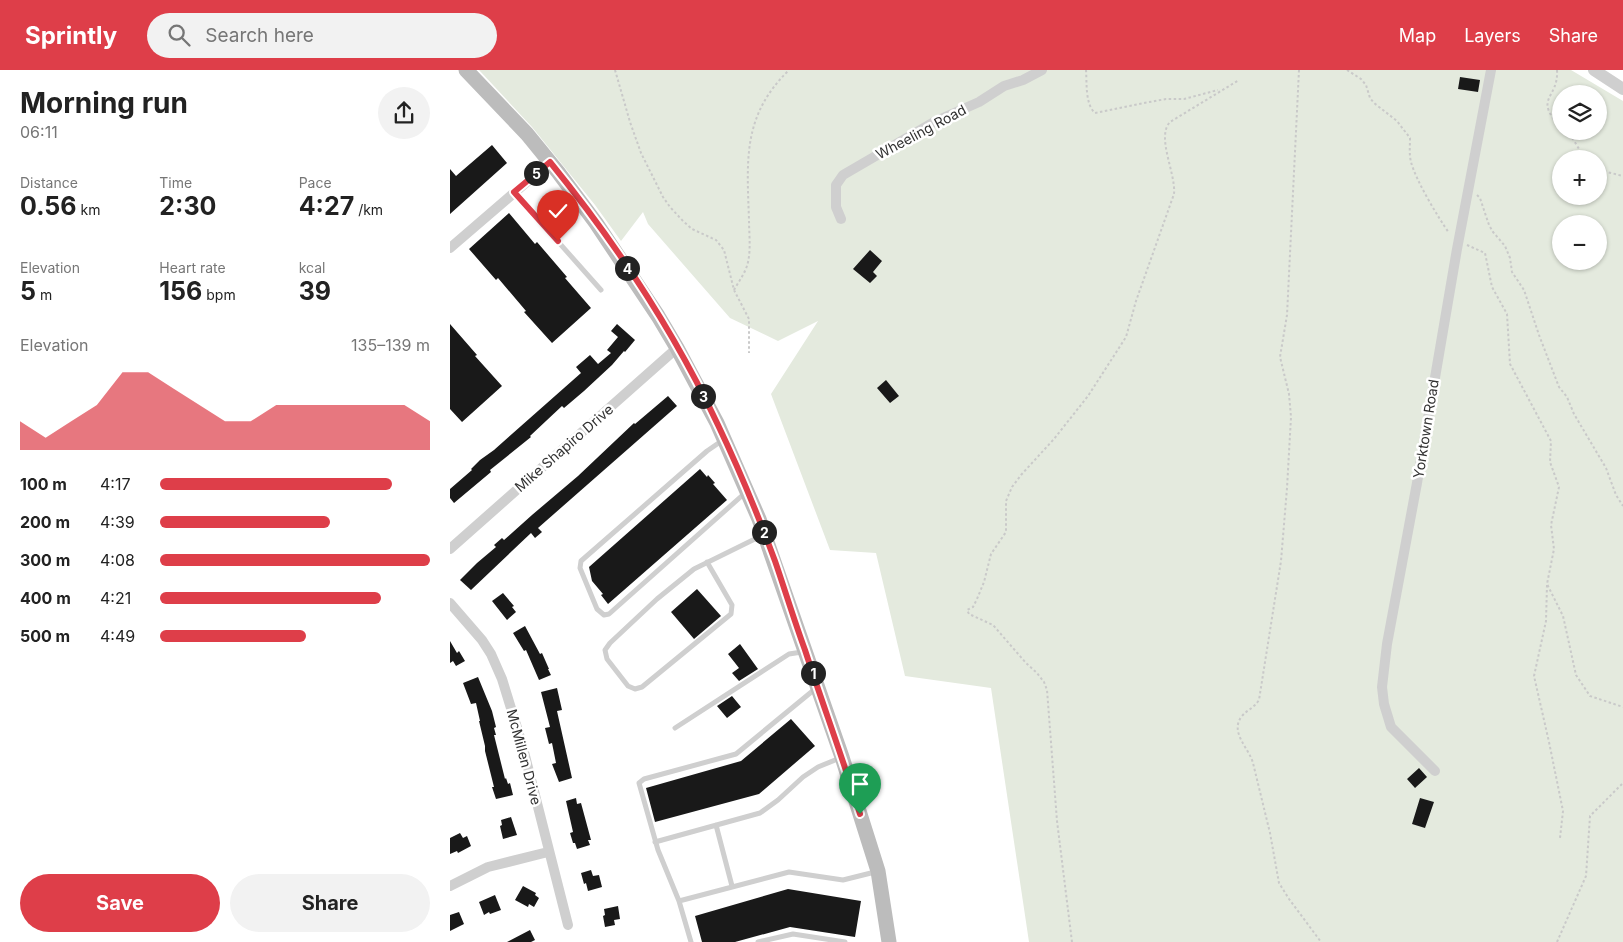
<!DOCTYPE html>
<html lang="en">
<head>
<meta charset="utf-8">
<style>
	:root { --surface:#fff; --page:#f2f2f2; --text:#222; --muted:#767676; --accent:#de3e49 }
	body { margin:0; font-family:Inter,sans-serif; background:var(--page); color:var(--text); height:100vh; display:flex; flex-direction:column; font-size:19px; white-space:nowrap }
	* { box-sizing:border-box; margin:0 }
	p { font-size:16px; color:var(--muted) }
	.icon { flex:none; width:28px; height:28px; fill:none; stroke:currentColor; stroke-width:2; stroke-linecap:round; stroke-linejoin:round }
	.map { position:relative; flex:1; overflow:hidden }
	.drawer { display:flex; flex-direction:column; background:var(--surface); width:450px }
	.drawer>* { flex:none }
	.tools { position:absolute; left:1102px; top:15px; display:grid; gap:10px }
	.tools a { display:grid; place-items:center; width:55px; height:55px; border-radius:50%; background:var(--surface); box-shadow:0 1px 4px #0004; font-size:25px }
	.pin { position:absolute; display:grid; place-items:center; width:42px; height:42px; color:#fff; margin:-51px -21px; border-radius:50% 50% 50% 0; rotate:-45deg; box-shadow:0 0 5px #0007 }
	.pin .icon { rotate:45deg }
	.km { position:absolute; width:25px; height:25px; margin:-12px; border-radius:50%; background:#222; color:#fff; font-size:14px; line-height:25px; text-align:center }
	.round { display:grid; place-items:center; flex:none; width:52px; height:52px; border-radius:26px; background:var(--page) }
	.summary { display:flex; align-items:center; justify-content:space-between; height:85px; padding:0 20px }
	h1 { font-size:28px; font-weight:700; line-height:38px }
	.stats { display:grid; grid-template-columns:repeat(3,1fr); gap:8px; height:85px; padding:5px 20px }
	.stats div { display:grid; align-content:center }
	.stats b { font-size:25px; font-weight:700 }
	.stats small { font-size:14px; font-weight:400 }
	.stats p { font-size:14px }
	.chart { height:140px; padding:10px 20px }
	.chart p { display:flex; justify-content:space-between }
	.chart svg { width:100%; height:90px; margin-top:5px; fill:var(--accent); opacity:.7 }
	.cta { display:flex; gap:10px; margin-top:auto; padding:10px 20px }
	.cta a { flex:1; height:58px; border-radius:30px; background:var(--accent); color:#fff; font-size:20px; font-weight:700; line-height:58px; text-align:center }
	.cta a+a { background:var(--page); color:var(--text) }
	ul { padding:0 20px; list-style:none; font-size:16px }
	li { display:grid; grid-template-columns:80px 60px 1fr; align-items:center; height:38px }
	li i { height:12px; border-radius:6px; background:var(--accent) }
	header { display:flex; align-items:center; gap:30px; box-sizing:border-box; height:70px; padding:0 25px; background:var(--accent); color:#fff }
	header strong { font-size:24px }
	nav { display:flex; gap:28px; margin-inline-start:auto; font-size:18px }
	.search { width:350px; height:45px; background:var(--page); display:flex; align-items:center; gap:12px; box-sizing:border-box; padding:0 18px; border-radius:28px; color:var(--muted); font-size:19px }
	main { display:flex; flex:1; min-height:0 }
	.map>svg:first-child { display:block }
	.green { fill:#e4eade; fill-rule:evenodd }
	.building { fill:#191919 }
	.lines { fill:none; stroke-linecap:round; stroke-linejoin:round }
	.path { stroke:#c9c9c9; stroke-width:2; stroke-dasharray:2.5 2.5; stroke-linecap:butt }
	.service { stroke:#cfcfcf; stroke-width:5 }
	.minor { stroke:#cfcfcf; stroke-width:10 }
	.tertiary { stroke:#cfcfcf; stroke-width:12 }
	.secondary { stroke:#bcbcbc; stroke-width:15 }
	.route-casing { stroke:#fff; stroke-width:10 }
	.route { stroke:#de3e49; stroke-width:6 }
	.labels { text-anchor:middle; stroke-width:5; stroke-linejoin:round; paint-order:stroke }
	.street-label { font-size:14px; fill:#323232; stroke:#fff }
</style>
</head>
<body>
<header>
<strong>Sprintly</strong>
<div class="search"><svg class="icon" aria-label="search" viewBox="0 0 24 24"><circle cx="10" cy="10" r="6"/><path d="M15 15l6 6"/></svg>Search here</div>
<nav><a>Map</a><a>Layers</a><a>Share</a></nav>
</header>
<main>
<section class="drawer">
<div class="summary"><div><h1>Morning run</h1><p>06:11</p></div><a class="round"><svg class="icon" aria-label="share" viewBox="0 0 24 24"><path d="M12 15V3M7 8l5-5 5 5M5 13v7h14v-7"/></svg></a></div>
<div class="stats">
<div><p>Distance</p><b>0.56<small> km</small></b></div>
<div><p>Time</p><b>2:30</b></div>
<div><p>Pace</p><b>4:27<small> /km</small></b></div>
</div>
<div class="stats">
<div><p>Elevation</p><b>5<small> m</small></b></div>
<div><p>Heart rate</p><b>156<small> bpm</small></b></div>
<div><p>kcal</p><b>39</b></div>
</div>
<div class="chart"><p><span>Elevation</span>135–139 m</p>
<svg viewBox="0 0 160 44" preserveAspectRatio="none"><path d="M0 44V30L10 38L20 30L30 22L40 6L50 6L60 14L70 22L80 30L90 30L100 22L110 22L120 22L130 22L140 22L150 22L160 30V44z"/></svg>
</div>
<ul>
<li><b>100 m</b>4:17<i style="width:86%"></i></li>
<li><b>200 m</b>4:39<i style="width:63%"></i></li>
<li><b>300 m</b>4:08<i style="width:100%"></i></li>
<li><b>400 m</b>4:21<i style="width:82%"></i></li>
<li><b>500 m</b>4:49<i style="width:54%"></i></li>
</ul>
<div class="cta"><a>Save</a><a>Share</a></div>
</section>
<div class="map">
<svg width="1173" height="872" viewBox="0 0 1173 872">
	<rect width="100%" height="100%" fill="#fff"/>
	<!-- green -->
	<path class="green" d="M29,0H1121L1173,31V872H579L541,618L455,606L426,483L380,480L321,324L368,251L328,271L280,248L198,154L193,142L171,171L145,135L82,57ZM1111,24H1149V61H1111ZM1111,89H1149V126H1111ZM1111,154H1149V191H1111Z"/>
	<!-- building -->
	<path class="building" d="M1010,7L1030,10L1028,22L1008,19Z
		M42,75L57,93L0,144V99L6,106Z
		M59,143L85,174L87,172L117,207L115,208L141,238L102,273L74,242L76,241L48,208L46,210L19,179Z
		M420,180L432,191L423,202L427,206L420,213L403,199Z
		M0,254L27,285L25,286L52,316L12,352L0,339Z
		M167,254L185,270L175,282L174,281L162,295L134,321L114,338L112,336L80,366L81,367L40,400L41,402L4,433L0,428V419L22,400L21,399L30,390L44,380L131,303L126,297L140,285L148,294L161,283L157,280L168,267L161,261Z
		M436,310L449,326L440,333L427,318Z
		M218,326L227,336L88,458L92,462L85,468L81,463L21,520L10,510L27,493L46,477L44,475L52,468L54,470L82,445L128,406L184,353L185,354Z
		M250,399L257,407L258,405L265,413L263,414L277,430L158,534L151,525L153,524L142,511L139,497Z
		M247,519L271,546L244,569L221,542Z
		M53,523L64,536L62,537L66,542L57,550L42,531Z
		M75,556L90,584L92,583L99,599H98L101,605L89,610L76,580L74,581L63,563Z
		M0,571L7,583L9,581L15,591L6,596L3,591L0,593Z
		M290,574L308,599L289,611L282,603L289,598L278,584Z
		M28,607L42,641L46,657L44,658L46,665H44L55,709L56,708L58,714L60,713L63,725L46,729L42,717H44L35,681V676L29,651H30L26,633L21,634L13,613Z
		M107,618L112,640L107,641L122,708L109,712L102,694L106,693L102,673L99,674L95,658L100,657L91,622Z
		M282,626L291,637L277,648L267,636Z
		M341,649L365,676L309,724L205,752L196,718L291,691Z
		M969,698L977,707L965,718L957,709Z
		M126,728L127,734L131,733L141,770H138L140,775L127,779L125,773H123L120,763L123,762L116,731Z
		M970,728L984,732L975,758L962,754Z
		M61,747L67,765L53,769L50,756L52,755L51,750Z
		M10,763L13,768L17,766L21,776L8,783L7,781L0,784V768Z
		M141,800L143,806L149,805L152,817L138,821L136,813L134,814L131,803Z
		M73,816L86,823L85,825L89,828L84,837L79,834L78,837L65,830Z
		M338,819L411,831L405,867L340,857L285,872H252L245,846Z
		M45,825L51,840L40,844L39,842L34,845L29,832Z
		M168,836L170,849L164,850L165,855L155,857L153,846L155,845L154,839Z
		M9,842L14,854L0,861V845Z
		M80,860L85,870L81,872H57Z"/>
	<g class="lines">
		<!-- path -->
		<path class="path" d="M165,0L180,52L191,83L213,127L220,137L233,151L242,159L266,170L274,180L284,220L299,249V283
			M636,0C637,13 635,34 645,43L694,33L716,29H734L768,20
			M849,0L837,245L830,287L839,324L841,347L837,418L831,491L809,630C804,638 797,640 792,646C779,662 799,678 803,693L820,763L829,813L839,829L871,872
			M897,0L911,9L916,15L920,28L924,33L947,51L960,68C960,76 959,84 961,92C966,111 988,147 999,163
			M1107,0C1109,29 1082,28 1111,57
			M1115,61L1123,69L1135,89
			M1149,100L1173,106
			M1027,125L1030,128L1039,155L1043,162L1055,176L1060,188L1062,202L1074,220L1089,265L1109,317L1117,327L1124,344L1156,398L1166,425L1173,436
			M1017,175L1035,183L1042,217L1057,244L1060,294L1101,371L1100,392L1109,417L1101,455L1104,479L1097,514L1113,546L1126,605L1140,626L1173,637
			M284,220C289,211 296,202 298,192C301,179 299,163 299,150C297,90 292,46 339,0
			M1097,515L1096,551L1084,606L1099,672L1113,741L1110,768
			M622,872L607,751L597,620L594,612L587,603L576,593L543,555L519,544L517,540L523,537L527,529L534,512L541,484L556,462V431L562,417L571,405L604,369L638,326L676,267L686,231L724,124C726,103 706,67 720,52L789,10
			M1107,872L1136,806L1140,746L1173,713"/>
		<!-- service -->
		<path class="service" d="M64,122L151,220
			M273,370L257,381L131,491L130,498L147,539L154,545L159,544L295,423
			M257,492L282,535L281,544L192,617L185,619L178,616L157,589L155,580L160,573L207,529L244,499L313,465
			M225,658L339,584L352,582
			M266,755L282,816
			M205,772L310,743L328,730L353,707L368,697L390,688
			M229,831L339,802L393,810L425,802
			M241,872L229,831L208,780L189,713L194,709L286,684L365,619
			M308,872L343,864L395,872"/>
		<!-- minor -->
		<path class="minor" d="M391,149L386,137V115L393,105L484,52L529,32L554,16L573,10L592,0
			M0,178L100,92
			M0,479L227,278
			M0,533L32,570L41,584L52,609L72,674L118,855
			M985,701L941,657L934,634L932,617L937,574L967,413L1007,179L1041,0
			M0,816L38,797L98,782"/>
		<!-- tertiary -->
		<path class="tertiary" d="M1144,0L1173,19"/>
		<!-- secondary -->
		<path class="secondary" d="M16,0L77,64L108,102L146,153L208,246L227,278L267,353L309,449L392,687L428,801L439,872"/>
	</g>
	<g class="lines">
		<defs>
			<path id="route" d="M108,171L64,122L100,92C165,172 224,261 268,355C289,399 308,445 325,491C335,520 344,550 355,580C373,635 393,689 410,744"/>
		</defs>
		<!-- route casing -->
		<use href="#route" class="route-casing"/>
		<!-- route -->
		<use href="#route" class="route"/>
	</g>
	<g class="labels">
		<!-- street labels -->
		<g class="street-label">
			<text transform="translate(471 62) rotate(-28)" y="5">Wheeling Road</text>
			<text transform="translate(976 359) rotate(-81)" y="5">Yorktown Road</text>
			<text transform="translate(114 378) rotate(-41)" y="5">Mike Shapiro Drive</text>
			<text transform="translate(74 687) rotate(75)" y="5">McMillen Drive</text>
		</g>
	</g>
</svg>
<div class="tools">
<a><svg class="icon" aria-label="layers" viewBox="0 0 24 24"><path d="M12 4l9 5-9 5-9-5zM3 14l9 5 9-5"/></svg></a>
<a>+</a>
<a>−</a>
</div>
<div class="pin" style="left:410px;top:744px;background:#1e9e55"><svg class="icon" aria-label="arrive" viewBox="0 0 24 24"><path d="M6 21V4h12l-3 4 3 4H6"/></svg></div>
<div class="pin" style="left:108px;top:171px;background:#d93025"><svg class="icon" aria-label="check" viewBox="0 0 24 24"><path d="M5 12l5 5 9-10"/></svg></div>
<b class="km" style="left:363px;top:603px">1</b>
<b class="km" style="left:314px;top:462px">2</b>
<b class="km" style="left:253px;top:326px">3</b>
<b class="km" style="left:177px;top:198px">4</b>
<b class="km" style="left:86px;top:103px">5</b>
</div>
</main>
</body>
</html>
